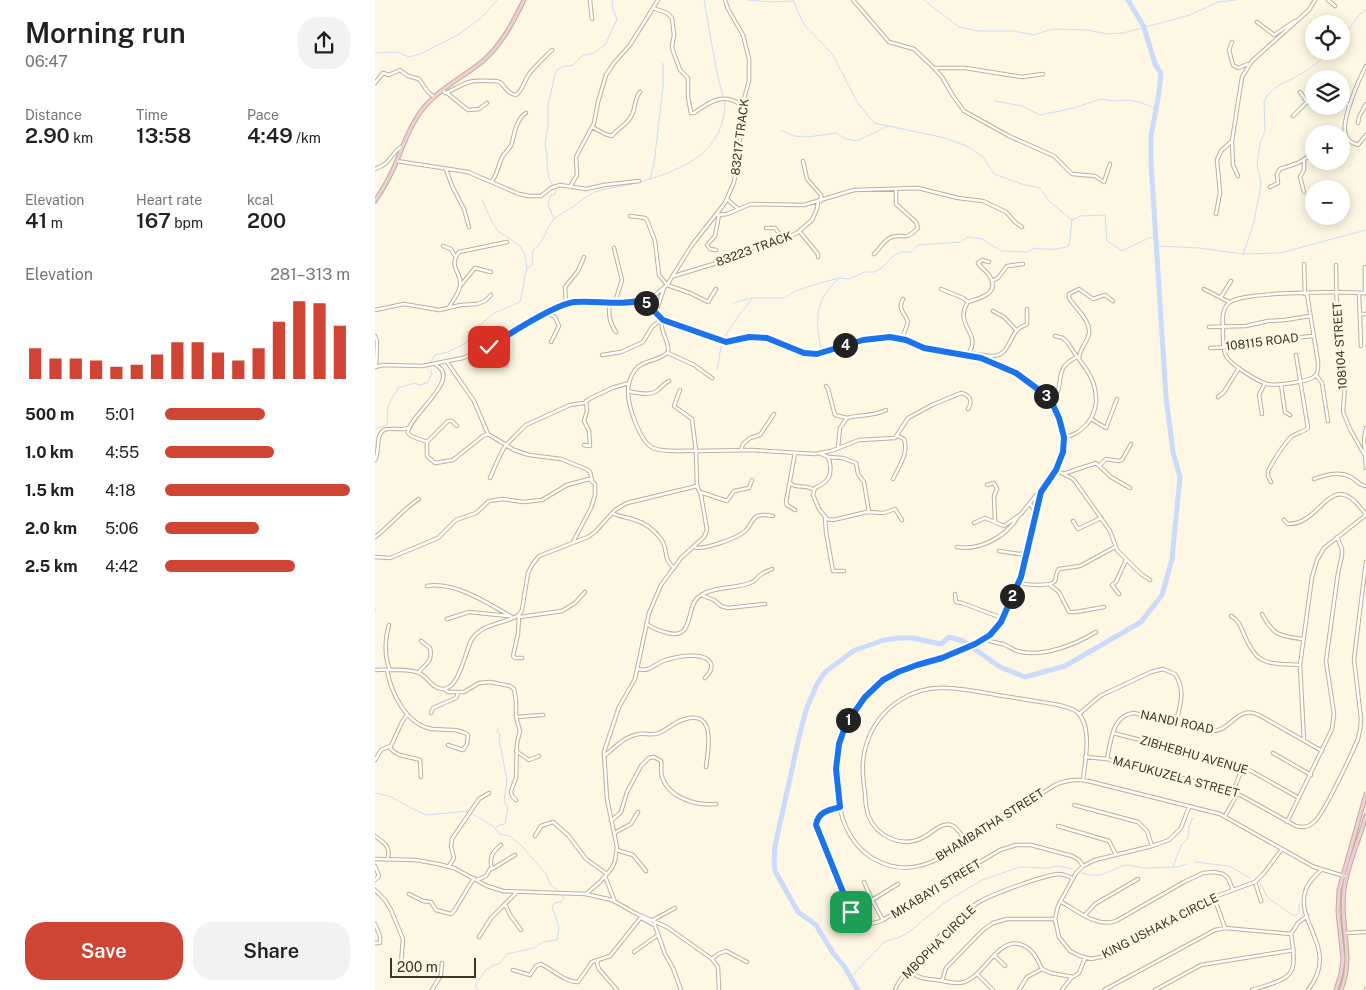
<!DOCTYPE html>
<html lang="en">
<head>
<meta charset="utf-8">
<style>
	:root { --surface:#fff; --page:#f2f2f2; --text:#202124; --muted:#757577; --accent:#d04434 }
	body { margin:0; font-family:"Public Sans",sans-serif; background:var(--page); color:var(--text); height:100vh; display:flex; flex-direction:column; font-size:19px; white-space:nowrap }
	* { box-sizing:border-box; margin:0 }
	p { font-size:16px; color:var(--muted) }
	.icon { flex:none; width:28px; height:28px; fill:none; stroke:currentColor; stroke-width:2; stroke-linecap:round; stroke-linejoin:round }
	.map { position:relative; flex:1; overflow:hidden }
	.side { display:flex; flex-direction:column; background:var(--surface); width:375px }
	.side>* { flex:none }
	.tools { position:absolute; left:930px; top:15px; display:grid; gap:10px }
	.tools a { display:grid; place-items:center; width:45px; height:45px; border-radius:50%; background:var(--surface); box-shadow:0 2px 12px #0003; font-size:25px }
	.scale { position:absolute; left:15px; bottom:12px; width:86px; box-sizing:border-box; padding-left:5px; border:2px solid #39352c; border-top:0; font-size:14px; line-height:18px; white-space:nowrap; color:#39352c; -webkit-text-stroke:4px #fef7e3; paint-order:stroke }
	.pin { position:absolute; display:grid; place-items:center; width:42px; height:42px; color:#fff; margin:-21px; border-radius:10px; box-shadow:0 2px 8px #0006 }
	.km { position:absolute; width:25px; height:25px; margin:-12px; border-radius:50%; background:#222; color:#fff; font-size:14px; line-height:25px; text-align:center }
	.round { display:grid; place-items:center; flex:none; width:52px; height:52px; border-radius:20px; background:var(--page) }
	.overview { display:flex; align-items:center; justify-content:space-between; height:85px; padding:0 25px }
	h1 { font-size:28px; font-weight:600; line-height:38px }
	.stats { display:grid; grid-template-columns:repeat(3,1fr); gap:8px; height:85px; padding:5px 25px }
	.stats div { display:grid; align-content:center }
	.stats b { font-size:21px; font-weight:600 }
	.stats small { font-size:14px; font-weight:400 }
	.stats p { font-size:14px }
	.chart { height:140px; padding:10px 25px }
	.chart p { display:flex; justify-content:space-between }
	.chart svg { width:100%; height:90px; margin-top:5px; stroke:var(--accent); stroke-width:6 }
	.cta { display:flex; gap:10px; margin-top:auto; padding:10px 25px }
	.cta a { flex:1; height:58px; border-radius:20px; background:var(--accent); color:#fff; font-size:20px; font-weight:600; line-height:58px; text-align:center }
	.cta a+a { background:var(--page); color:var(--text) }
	ul { padding:0 25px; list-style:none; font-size:16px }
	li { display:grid; grid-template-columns:80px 60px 1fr; align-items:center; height:38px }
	li i { height:12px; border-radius:6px; background:var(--accent) }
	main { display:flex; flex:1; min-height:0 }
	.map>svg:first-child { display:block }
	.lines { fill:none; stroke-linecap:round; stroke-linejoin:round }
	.stream { stroke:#cbdbfa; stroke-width:1 }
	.river { stroke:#cbdbfa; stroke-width:5 }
	.street-casing { stroke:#b9b199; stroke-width:4.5 }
	.secondary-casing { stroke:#b9b199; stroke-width:5 }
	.street { stroke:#fff; stroke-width:2.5 }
	.secondary { stroke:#f2ccd8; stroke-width:3 }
	.route-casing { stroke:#fff; stroke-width:10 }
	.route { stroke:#1a73e8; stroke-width:6 }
	.labels { text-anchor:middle; stroke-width:5; stroke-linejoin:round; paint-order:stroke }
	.street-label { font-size:12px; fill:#39352c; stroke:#fef7e3 }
</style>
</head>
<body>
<main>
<section class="side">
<div class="overview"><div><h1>Morning run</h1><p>06:47</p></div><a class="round"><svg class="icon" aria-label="share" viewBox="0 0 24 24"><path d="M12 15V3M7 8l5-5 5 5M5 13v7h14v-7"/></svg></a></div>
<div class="stats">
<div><p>Distance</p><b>2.90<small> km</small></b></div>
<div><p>Time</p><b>13:58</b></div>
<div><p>Pace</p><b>4:49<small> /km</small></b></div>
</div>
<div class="stats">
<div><p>Elevation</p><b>41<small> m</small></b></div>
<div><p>Heart rate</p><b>167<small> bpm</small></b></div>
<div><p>kcal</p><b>200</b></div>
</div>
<div class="chart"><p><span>Elevation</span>281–313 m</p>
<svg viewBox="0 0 160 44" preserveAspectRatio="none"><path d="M5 44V29M15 44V34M25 44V34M35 44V35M45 44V38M55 44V37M65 44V32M75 44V26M85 44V26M95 44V31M105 44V35M115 44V29M125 44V16M135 44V6M145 44V7M155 44V18"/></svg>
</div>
<ul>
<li><b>500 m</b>5:01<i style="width:54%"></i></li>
<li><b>1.0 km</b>4:55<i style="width:59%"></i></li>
<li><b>1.5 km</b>4:18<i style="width:100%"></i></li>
<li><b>2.0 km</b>5:06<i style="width:51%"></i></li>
<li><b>2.5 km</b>4:42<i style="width:70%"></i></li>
</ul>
<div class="cta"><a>Save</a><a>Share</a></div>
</section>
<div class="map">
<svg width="991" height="990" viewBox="0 0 991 990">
	<rect width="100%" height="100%" fill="#fef7e3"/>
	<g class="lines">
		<!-- stream -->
		<path class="stream" d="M329,0L342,73L348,96
			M372,0L397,2L418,1
			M418,0L428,23L458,55L482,102L499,123L566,137L592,146L608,157L619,174L647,184L665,188L675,202L697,220
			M549,0L584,27L603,31H638L659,35L677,29L713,30L732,34L748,33L815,15L843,2L861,0
			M966,41L983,16L991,9
			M0,53L22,52L34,57L45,54L83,35L106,18L122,0
			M620,101L647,106L665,115L699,108L725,99L738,101L752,100L765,102L781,109
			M406,130L419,136L433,137L461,133L471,139L482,141L513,126
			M275,178L279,164L288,87V63
			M178,186L174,178L172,168V155L170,145L173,124V106L180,74L182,70L187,67L198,65L208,55L217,54L230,45L242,19L238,10L237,0
			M107,200L118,224L124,232L144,245L150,255L152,270
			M179,219C185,214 192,211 198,207C206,201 211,196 220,192C233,187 248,187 261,183C305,171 351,154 350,100
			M781,246L824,248L868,254L905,253L991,230
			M868,254L878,226L885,191L886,182L882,164L885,144L890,130L889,101C899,84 909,84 924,75C935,69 946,60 956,51
			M358,303L376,298H410L420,291L445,283L464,278L474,279L490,272H499L508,267L519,255L527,252H536L543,245L586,242L593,237L607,239L626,251L653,252L660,248C673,250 682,250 694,246L697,220L706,216L730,215L732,241L747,251L774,238L781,236
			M446,349C440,318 440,301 463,279
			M56,361L60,355L73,352L91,343L102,328L119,313L145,302C146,297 147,293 148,289C150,280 148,270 157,265L158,250C171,240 169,231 179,219L173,204L175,196L180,194L181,190L180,188
			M342,370L347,341L364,315L377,299
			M0,429L12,425L13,406L23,388L40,383L43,385L52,383L57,374L56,370
			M0,607V612
			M0,793L14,796L44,812L52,815L93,811L119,827L124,834L135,836L147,846L171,874L175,884L188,895L189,899L186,902L180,903L177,906L184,928L182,940L168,942L159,948L132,954L125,963L117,966L110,971L100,985L103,990
			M121,828L124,825L130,824L133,807L129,802L132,780L124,739L125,734L122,732L123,728
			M820,862L854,866L875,878
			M798,867L806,845L813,838L814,826L818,818
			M707,873L715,875H726L747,866L753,865L768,868L802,867L812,864
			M884,881L893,898L919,916L924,913V905
			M475,978L509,942L525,937L534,932L569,903L607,880L645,867L673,868L683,866L697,869"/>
		<!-- river -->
		<path class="river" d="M483,990L469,966L458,953L441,925L423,912L400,871L399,862L400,846L424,737L431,710L442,684L450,672L480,650L509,640L524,638H538L566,644L574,637L588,641L625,667L650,677L690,666L766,622L787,595L797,559L805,477L798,452L791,397L776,163V136L784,93L786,73L780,64L769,27L753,0"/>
		<defs>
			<path id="street" d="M215,0L217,19
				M478,0L514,42L539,49L559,68L567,77L578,96L589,111L634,136L679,156L697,174L720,176L729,182L735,164
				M953,0L960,6
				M278,8L292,13L297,18L299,35L297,46L298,51L305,70L313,78V97L316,113H319C334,102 350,91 367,106
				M882,22L899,35L920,21
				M857,42L854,50L858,65L863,68L873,64
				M991,66C984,79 967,119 970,132C971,139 976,143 983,145L991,135
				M559,68H590L647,77L668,74
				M0,83L8,73L14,75L25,70L33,76L44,79L53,92L59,97
				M68,90L70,93L73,92C93,82 92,80 115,81C119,81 123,80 126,83C131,88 133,94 141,95C148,90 149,81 154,74C161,65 169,58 177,50
				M925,92L932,102L939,103
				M72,93L93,110L104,109L112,103
				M966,102L975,105
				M918,116L932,102
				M983,123L984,117L991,104
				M217,127L230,134L237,136C243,128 253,124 257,115C261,107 259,99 265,92
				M857,141L858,165L863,176
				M22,161L93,172L144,194L154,196H166L176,188L185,185L211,189L229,185L264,181
				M428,161L432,179L446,195V201
				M0,169C17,163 13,156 27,146
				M71,169L77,186L89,209L94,227
				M117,181C123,174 123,164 128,156C130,152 136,148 137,143C139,134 142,118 151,113
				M195,187L202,175L201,157L219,123L223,102L231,75L239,63L255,45L283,0
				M895,187L903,183L902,174L905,169L923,163L939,153
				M929,192L925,177L929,170V160
				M353,200L363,209
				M841,214L845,193L842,160L846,151L857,141L867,77L877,61L934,10L940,0
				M342,215L352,214L376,204L429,205L479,190L543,188L583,198L608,201L631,212L641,223L647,227
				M255,216L270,218L272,220L280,241L284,275L292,285L315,293L333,302L341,289
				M391,228H400L408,239
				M425,232L443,254V257
				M68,246L76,249L80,256
				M239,248L247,280L240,302
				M341,250L335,249L332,245L340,236L344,215
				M499,254C505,249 509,239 517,237C530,233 529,242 543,228L541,222L521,204V189
				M929,264L930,294
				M961,265L962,324L970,384L968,412L975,429L989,454
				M990,267V293
				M299,276L352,260L377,248L401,242L422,233L437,220L442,209L443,202
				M617,281L623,278L632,266L648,264
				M86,285L100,268L116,272
				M566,289L588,298L593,302
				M829,289L854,302
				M984,293L986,346
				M932,294L943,362C943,367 944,372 940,376C934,382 900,386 892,384C882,381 856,365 851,356C847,348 848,336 848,326C847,318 847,308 855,302C871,291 968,292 991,293
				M846,297L856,281
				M268,300C274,306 280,314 287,319C298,326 325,332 338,338C344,340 348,343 354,342C367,342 376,335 391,338C407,341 421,353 437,354C448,354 458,349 469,345C481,341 493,338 506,337C527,336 535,345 553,349C570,352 590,353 607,358C639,367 677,391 686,426C688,433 690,440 689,447C685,470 670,478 665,495C657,521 653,549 646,575C643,584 638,591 635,600C631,612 626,624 617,633C596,651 567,657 542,665C479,684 456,735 463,797C466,824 479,851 505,862C524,871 545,868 563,859L680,785C691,780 702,779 713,781L845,814L939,867L969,876
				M235,301C233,313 234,322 241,332
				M191,304L190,287L203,271L209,257
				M74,307C78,301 84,293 85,286C88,272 72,268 84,252L132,242
				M0,310L29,304L64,310L86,305L102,304L110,301L116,295
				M618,311L629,317L642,331
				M281,312L289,288
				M172,313L180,317L184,326L176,342
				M985,314H991
				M834,327L871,326L893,321L910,320L935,316
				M0,336L2,341L1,367
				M680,336L688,338L693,343C705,364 722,375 721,402C720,411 718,417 712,424C705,431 699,436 689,437
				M527,339L533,322C530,313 522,309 528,299
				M835,348L873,346L897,340L938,336
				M293,353L319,365L337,378
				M594,353C607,333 578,325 593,302C605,298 626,294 614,275C611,271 606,268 603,263L607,260L614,262
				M588,354C597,352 605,355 615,356C633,357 633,341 642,330C645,327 649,326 652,324V309
				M227,355L246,352L268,342L277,327L287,319
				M704,359C704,350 710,345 713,337C719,323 700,308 694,298V294L704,289L718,299L730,295L738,301
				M72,362L99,401L113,434L131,445L151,425L195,405L209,403L216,398L237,388L254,383
				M61,365C88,379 32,417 33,433L36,436L52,442L73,421H77L82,426
				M0,367L8,365L47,366L88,358L114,347L191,304L206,302L263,301L280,295L292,285L317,245L350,203L359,182L364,157L367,106L374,81V59L368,35L353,9L350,0
				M941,375L947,383L953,421
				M906,384L910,412L915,415
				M451,386L453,389L460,415L472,418
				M305,390L299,406L317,419L321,451L377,450L440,454L456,451L484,440L520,438L533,418L557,405L586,393C595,395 598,401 593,409
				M253,391C261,393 277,396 283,390C288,386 288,384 294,381
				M843,397L849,392L864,368
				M673,399L683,391C687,374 683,366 702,357
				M887,414L884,395L890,383
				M716,419L731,428L742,399
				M991,428L989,439L991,468
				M52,442V456L60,463L78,460L108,436L113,434
				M209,445L215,446L214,431L209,421L212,411L211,401
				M463,447L465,428L472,418C485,414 498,417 511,410
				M366,450L368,444L375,438L385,435L399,414
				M446,454L453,457C456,463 457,476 451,481C448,484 444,486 440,488L438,495L444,509L452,519L458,520L492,512L509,513L520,509L527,520
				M453,457L468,458L481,463L483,474L489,482L494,512
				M0,460C5,452 0,435 9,430C14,427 26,431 33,428
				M724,466L731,459L743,461L747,460L756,444
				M681,470L698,479L702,484L735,531L742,550L766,574L775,580
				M688,474L721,463L736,477L755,488
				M115,478C120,467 124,455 131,445L139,450L154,455L186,459L211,469L215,472L217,480
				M518,479C524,466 534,453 529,439L523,436
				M939,479C950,475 962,471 974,476C981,479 983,485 991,486
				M896,482L893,476V471C899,460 907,446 916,437C921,433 929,432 933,428L921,355
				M415,483C423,490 429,483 439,490
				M612,485L619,483L622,489L619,496L620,522
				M325,492L352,501L359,491L374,488L377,480
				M655,503L660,512
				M420,510L412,505L411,502L420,453
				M237,513C245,517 252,517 260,520C270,523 280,531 286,539C294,550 287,558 299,568
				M450,517L451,532L458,571H469
				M909,520L913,524C948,525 956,463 991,515
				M698,521L703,529L726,518
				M599,523L610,518L629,526L646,514L662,494L666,492
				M0,537C16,525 28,509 44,499
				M319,547C327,551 363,538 370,531C375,527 377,519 382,516C387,514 393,515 398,516
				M582,547C604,551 631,537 642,518
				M624,551L644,554L651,553
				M0,557L15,558L63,538L81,520L101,513L114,501L128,499L148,502L167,500L192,485L214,479L220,484V495L216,508L198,542
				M643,582C649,585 676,587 680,581C682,576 680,573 684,569L705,566L740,547
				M675,585L684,592L694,612H701L729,607
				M52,586C81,581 115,605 139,618
				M580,594L581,602L587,603L627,618
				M744,594L737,585L741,582L751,560
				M326,595L339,600L346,606L353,608L390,604
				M887,614C898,635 904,636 927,639
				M856,616C863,620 865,625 868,632C882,666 890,663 925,665
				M145,617L187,611L200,603L210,592
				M72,619L94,612L133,616
				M272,624C278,629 285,631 293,633C321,640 309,605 326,595C340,586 360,589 375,583C379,582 381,579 384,576C387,573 393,571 397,569
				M14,625C10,638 9,657 15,670
				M609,638C616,643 621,642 628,644C633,646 637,649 642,651C666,658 700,645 721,632
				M147,658H140L138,656L143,634L144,615L147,610L153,573L157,565L164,556L213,537L220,532L240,510L252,503L322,486L321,451C308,450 290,453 278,448C265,442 253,406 253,392C253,384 255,377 260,370C268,359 284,362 293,352C295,340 283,331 288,319
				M263,669C274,672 279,665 288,661C299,657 331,650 336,664C338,670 333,674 330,678
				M0,670C11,670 37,668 46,674C54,679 57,688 67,689C84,691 90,651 97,639C108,623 129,624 144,615
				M12,670C16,693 32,726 58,729C69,730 84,728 93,735L92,744L88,750L73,745
				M44,672C51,663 58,662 55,648L46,641
				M69,689L73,692H89L104,683L115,682L135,686L139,689L141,700V717L145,731L142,743L141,778L136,791L137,796L141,800
				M56,713L58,708L81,698L83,693
				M704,714L725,696L776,672L788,669L800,674C811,690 805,705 801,723
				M32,715L27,722L15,748C22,757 34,756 45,760L46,777
				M141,717L168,715
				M738,733L863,765L878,772L924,798
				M929,741L925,665L937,577L942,560L949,548L991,515
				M141,751L154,760L164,756
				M898,753L936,775
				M229,756C240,748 249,736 264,734C271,733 277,736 284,733C292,730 298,723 307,720C341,708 334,746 331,767
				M710,757L732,759L858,791L921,826C928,828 934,827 939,822C949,814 977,753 983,739C985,732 986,726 986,719L979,659L991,562
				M732,759C736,741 737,715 759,713L833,731C857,734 860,704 884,715L947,751
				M0,760L6,750L15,746
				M858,791L866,772
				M699,805L763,822L772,831L777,846
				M465,807C453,810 441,812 442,827L475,912C484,925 495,926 508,920L625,850L641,845H656L697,856L704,860L708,866
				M814,807L806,828L794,840L777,846L720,860L708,866L701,873L683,906L680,919L684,937L695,951L705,956L716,959L735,955L818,908L839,897L880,882L889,873L907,849
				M850,816L863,793
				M236,821L246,812L252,792L266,766L274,758L279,757L286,761C287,766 285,771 287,777C294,798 321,806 341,804
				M912,822L957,729L959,714L951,661L963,573L967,555V549L962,537
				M683,826L734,841L741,855
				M239,833L256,824L263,812
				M0,836C10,843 17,848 12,860
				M160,836L166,826L178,822L193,835L211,859L232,874
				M590,841C587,836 583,827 576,825C566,822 557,833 549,837C527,849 502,837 493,815C491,808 490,800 490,793C487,773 486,756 494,737C507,706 538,686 572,688C587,688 602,692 617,694C639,698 662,701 684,705C690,707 697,708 702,712C718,726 710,762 708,780
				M242,850L258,855L271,871
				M0,859L41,860L63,864L79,868L112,886L128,891L211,894L237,900L262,914L292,927L337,959L343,967L344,990
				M0,866L4,876L0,880
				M74,866L79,858L76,847L77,839L104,799L114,793
				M117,869L140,855
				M230,876L240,902
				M102,880L111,876L115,869H117C114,858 117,852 126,845
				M489,882L497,900L508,920
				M880,882L886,901
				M0,890L10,900L16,910L28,939L26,964
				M34,894L48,901L56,902L61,910L76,914L79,911L99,878
				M211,894L225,882L237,868L240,861L242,847L232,799L229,752L244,707L260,679L274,613L286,585L306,558L329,537L332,530L326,495L322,486
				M839,897L850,928
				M497,900L523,884
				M685,901C701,910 722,928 741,921L809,882L828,873L839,872L848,874L853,878L858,890
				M130,904L135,915L146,930
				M300,908L278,920L290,954L298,968L306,990
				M710,915L720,904L763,879
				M266,918L279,925
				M0,924L5,936V943H0
				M970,933L991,932
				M104,937L116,918L142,892
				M259,952L283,935
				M619,955L630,966
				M337,959L343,954L351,951L372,962
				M223,960L222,964L224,969L242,990
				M138,970L155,975L161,966L166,964C178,970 190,982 203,982L217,962L235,956L267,916
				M533,970C542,978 550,979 562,980C570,981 580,985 589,982C609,976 622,939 644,944C657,947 662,958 667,969
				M602,974L618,990
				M567,981L571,968L608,930L618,923L632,919H680
				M57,990L66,975L67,963
				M520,990C525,973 587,912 604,902C617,894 667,876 683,874C688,874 693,876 697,878
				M644,990L652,977L667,969L676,973L698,977L704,973L710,958
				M687,990L696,978
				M729,990L840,930L850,928L916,934
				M780,990L826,965L919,950
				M877,990C918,977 923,978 916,934L923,923L932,916
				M933,990C965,949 921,925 930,892C932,883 940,876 946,870
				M991,990V989"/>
			<path id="secondary" d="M0,201C9,188 17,173 23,158C30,141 36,124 47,110C63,89 89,77 109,60C128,43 138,22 149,0
				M961,990L966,974L968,959L963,912L964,890L991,794
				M966,990C980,956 964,925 969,890C972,865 985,839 991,815"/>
		</defs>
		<!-- street casing -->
		<use href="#street" class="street-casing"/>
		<!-- secondary casing -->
		<use href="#secondary" class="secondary-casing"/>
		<!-- street -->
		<use href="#street" class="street"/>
		<!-- secondary -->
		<use href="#secondary" class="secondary"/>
	</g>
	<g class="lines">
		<defs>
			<path id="route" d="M114,347C131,336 180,304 199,302C221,300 246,306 268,300L288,320L351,342L374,337L392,338L429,353L442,354L488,340L515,337L531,340L549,348L606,358L641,373L668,393L678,405L684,418L689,437L688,452L681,470L666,492L646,577L626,622L615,635L600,644L567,658L542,665L523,672L508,680L490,697L471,724L464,744L461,769L465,807C453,810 443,812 441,825L476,912"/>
		</defs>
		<!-- route casing -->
		<use href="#route" class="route-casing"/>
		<!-- route -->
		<use href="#route" class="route"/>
	</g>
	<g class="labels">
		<!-- street labels -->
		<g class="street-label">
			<text transform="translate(365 137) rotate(-83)" y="4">83217 TRACK</text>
			<text transform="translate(379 249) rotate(-20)" y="4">83223 TRACK</text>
			<text transform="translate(887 342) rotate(-7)" y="4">108115 ROAD</text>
			<text transform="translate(965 346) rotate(-94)" y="4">108104 STREET</text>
			<text transform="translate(802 722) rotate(12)" y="4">NANDI ROAD</text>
			<text transform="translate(819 755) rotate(16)" y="4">ZIBHEBHU AVENUE</text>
			<text transform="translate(801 777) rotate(15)" y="4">MAFUKUZELA STREET</text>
			<text transform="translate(615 825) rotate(-32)" y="4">BHAMBATHA STREET</text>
			<text transform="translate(561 889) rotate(-31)" y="4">MKABAYI STREET</text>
			<text transform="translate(785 926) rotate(-27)" y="4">KING USHAKA CIRCLE</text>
			<text transform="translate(564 942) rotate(-45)" y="4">MBOPHA CIRCLE</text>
		</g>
	</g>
</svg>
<div class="tools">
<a><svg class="icon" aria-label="locate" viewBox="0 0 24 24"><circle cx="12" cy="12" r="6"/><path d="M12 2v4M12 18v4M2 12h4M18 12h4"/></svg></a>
<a><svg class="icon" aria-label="layers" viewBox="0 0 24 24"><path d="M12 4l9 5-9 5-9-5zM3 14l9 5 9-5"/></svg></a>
<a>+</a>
<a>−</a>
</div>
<div class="scale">200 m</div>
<div class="pin" style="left:476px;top:912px;background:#1e9e55"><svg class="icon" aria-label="arrive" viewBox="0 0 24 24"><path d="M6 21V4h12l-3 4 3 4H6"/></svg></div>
<div class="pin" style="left:114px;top:347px;background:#d93025"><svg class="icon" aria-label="check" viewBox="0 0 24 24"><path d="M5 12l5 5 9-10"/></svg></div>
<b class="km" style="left:473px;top:720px">1</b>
<b class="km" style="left:637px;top:596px">2</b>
<b class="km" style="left:671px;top:396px">3</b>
<b class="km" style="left:470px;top:345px">4</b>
<b class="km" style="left:271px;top:303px">5</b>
</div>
</main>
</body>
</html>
